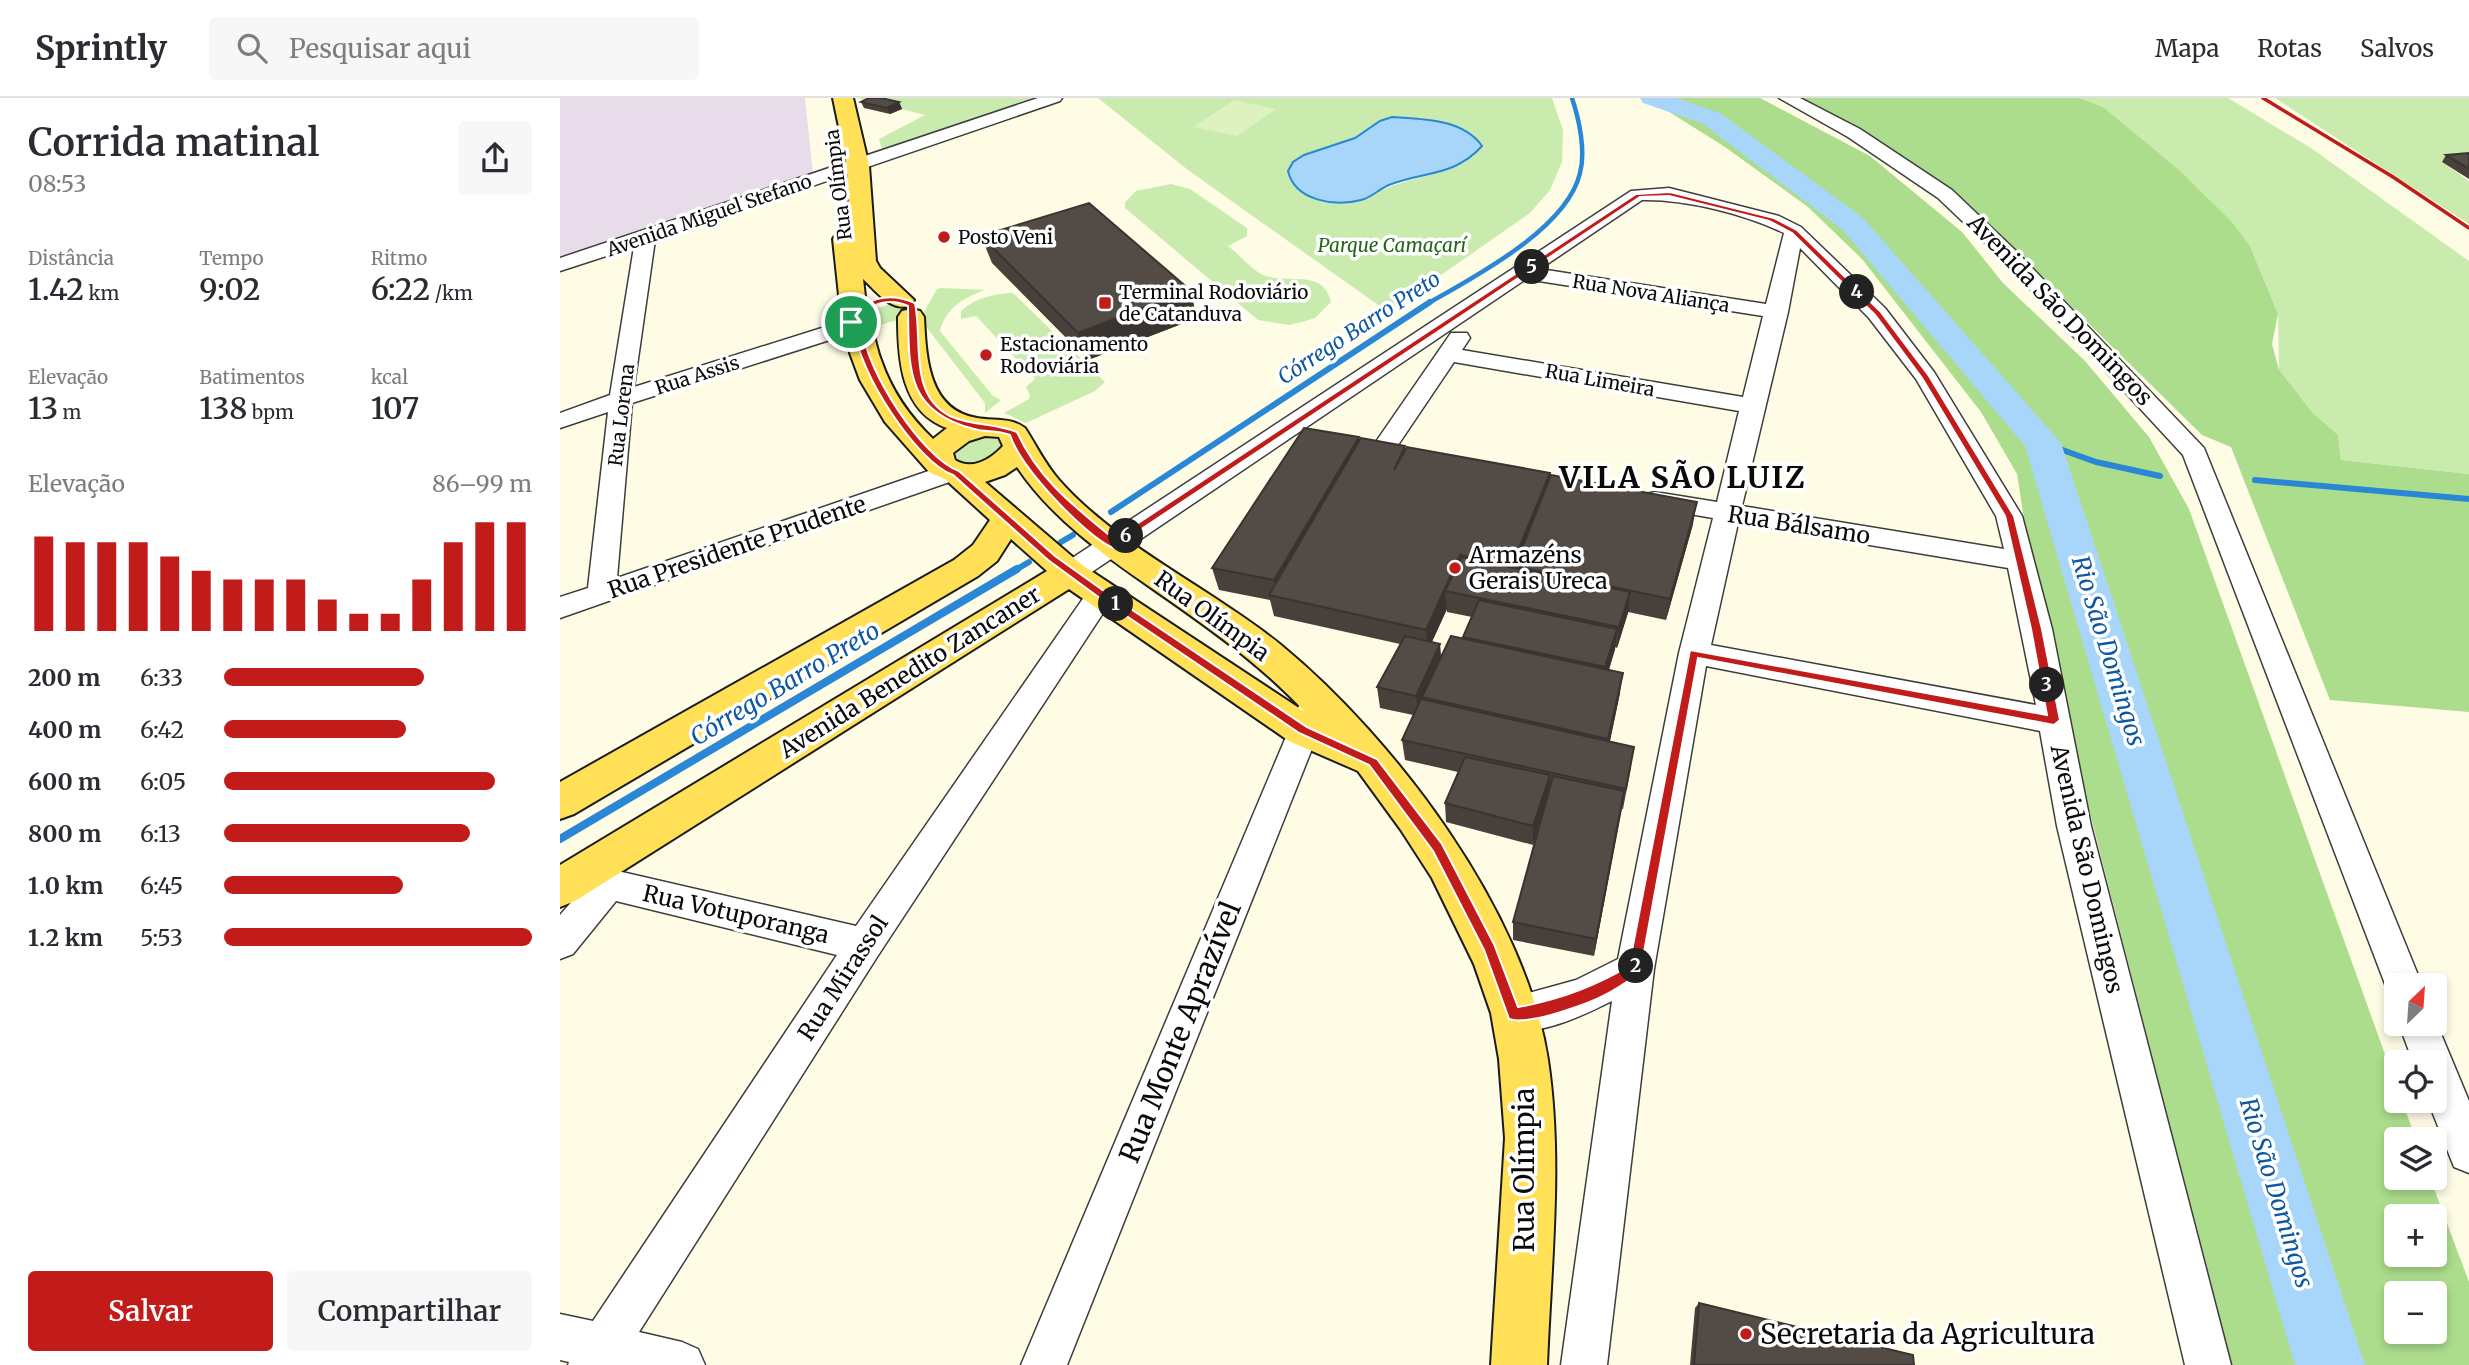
<!DOCTYPE html>
<html lang="pt">
<head>
<meta charset="utf-8">
<style>
	:root { --surface:#fff; --page:#f7f7f7; --text:#2b2b33; --muted:#7c7c81; --line:#e1e1e2; --accent:#c11c1a }
	body { margin:0; font-family:Merriweather,serif; background:var(--page); color:var(--text); height:100vh; display:flex; flex-direction:column; font-size:26px; white-space:nowrap }
	* { box-sizing:border-box; margin:0 }
	p { font-size:23px; color:var(--muted) }
	.icon { flex:none; width:38px; height:38px; fill:none; stroke:currentColor; stroke-width:2; stroke-linecap:round; stroke-linejoin:round }
	.map { position:relative; flex:1; overflow:hidden }
	.drawer { display:flex; flex-direction:column; background:var(--surface); width:560px }
	.drawer>* { flex:none }
	.needle { width:46px; rotate:25deg }
	.fabs { position:absolute; left:1824px; top:875px; display:grid; gap:14px }
	.fabs a { display:grid; place-items:center; width:63px; height:63px; border-radius:7px; background:var(--surface); box-shadow:0 4px 10px #0003; font-size:35px }
	.pin { position:absolute; display:grid; place-items:center; width:60px; height:60px; color:#fff; margin:-30px; border:4px solid #fff; border-radius:50%; box-shadow:0 2px 7px #0007 }
	.km { position:absolute; width:35px; height:35px; margin:-18px; border-radius:50%; background:#222; color:#fff; font-size:19px; line-height:35px; text-align:center }
	.round { display:grid; place-items:center; flex:none; width:74px; height:74px; border-radius:7px; background:var(--page) }
	.overview { display:flex; align-items:center; justify-content:space-between; height:119px; padding:0 28px }
	h1 { font-size:38px; font-weight:600; line-height:52px }
	.stats { display:grid; grid-template-columns:repeat(3,1fr); gap:10px; height:119px; padding:7px 28px }
	.stats div { display:grid; align-content:center }
	.stats b { font-size:30px; font-weight:600 }
	.stats small { font-size:19px; font-weight:400 }
	.stats p { font-size:19px }
	.chart { height:196px; padding:14px 28px }
	.chart p { display:flex; justify-content:space-between }
	.chart svg { width:100%; height:126px; margin-top:7px; stroke:var(--accent); stroke-width:6 }
	.action { display:flex; gap:14px; margin-top:auto; padding:14px 28px }
	.action a { flex:1; height:80px; border-radius:7px; background:var(--accent); color:#fff; font-size:28px; font-weight:600; line-height:80px; text-align:center }
	.action a+a { background:var(--page); color:var(--text) }
	ul { padding:0 28px; list-style:none; font-size:23px }
	li { display:grid; grid-template-columns:112px 84px 1fr; align-items:center; height:52px }
	li i { height:18px; border-radius:9px; background:var(--accent) }
	header { display:flex; align-items:center; gap:42px; box-sizing:border-box; height:98px; padding:0 35px; background:var(--surface); border-bottom:2px solid var(--line) }
	header strong { font-size:33px }
	nav { display:flex; gap:38px; margin-inline-start:auto; font-size:24px }
	.search { width:490px; height:63px; background:var(--page); display:flex; align-items:center; gap:18px; box-sizing:border-box; padding:0 24px; border-radius:7px; color:var(--muted); font-size:26px }
	main { display:flex; flex:1; min-height:0 }
	.map>svg:first-child { display:block }
	.industrial { fill:#e9dcea }
	.green { fill:#caebae; fill-rule:evenodd }
	.forest { fill:#acdd8c; fill-rule:evenodd }
	.pitch { fill:#def2c0 }
	.water { fill:#a7d6fa; stroke:#2987d6; stroke-width:2 }
	.lines { fill:none; stroke-linecap:round; stroke-linejoin:round }
	.stream-far2 { stroke:#2987d6; stroke-width:4.5 }
	.stream-far1 { stroke:#2987d6; stroke-width:6 }
	.stream { stroke:#2987d6; stroke-width:8 }
	.river { fill:#a7d6fa; fill-rule:evenodd }
	.minor-casing { stroke:#3d3d3d; stroke-width:3 }
	.major-casing { stroke:#1b1b1b; stroke-width:4 }
	.minor { fill:#fff; fill-rule:evenodd }
	.major { fill:#ffe056; fill-rule:evenodd }
	.rail { stroke:#c11c1a; stroke-width:3.5 }
	.wall { fill:#47403b; fill-rule:evenodd }
	.shaded-wall { fill:#3a3430 }
	.building { fill:#534b45; stroke:#3a3430; stroke-width:2 }
	.route { fill:#c11c1a; stroke:#fff; stroke-width:2; fill-rule:evenodd }
	.poi-dot { fill:#c11c1a; stroke:#fff; stroke-width:2.5 }
	.labels { text-anchor:middle; stroke-width:7; stroke-linejoin:round; paint-order:stroke }
	.far-street-label { font-size:19px; fill:#0a0a0a; stroke:#fff }
	.far-poi-label { font-size:19px; fill:#0a0a0a; stroke:#fff; text-anchor:start }
	.far-park-label { font-size:19px; font-style:italic; fill:#236417; stroke:#fff }
	.far-water-label { font-size:21px; font-style:italic; fill:#0d58a1; stroke:#fff }
	.street-label { font-size:23px; fill:#0a0a0a; stroke:#fff }
	.poi-label { font-size:23px; fill:#0a0a0a; stroke:#fff; text-anchor:start }
	.water-label { font-size:24px; font-style:italic; fill:#0d58a1; stroke:#fff }
	.near-street-label { font-size:28px; fill:#0a0a0a; stroke:#fff }
	.near-poi-label { font-size:28px; fill:#0a0a0a; stroke:#fff; text-anchor:start }
	.district-label { font-size:30px; font-weight:bold; letter-spacing:2px; fill:#0a0a0a; stroke:#fff }
</style>
</head>
<body>
<header>
<strong>Sprintly</strong>
<div class="search"><svg class="icon" aria-label="search" viewBox="0 0 24 24"><circle cx="10" cy="10" r="6"/><path d="M15 15l6 6"/></svg>Pesquisar aqui</div>
<nav><a>Mapa</a><a>Rotas</a><a>Salvos</a></nav>
</header>
<main>
<section class="drawer">
<div class="overview"><div><h1>Corrida matinal</h1><p>08:53</p></div><a class="round"><svg class="icon" aria-label="share" viewBox="0 0 24 24"><path d="M12 15V3M7 8l5-5 5 5M5 13v7h14v-7"/></svg></a></div>
<div class="stats">
<div><p>Distância</p><b>1.42<small> km</small></b></div>
<div><p>Tempo</p><b>9:02</b></div>
<div><p>Ritmo</p><b>6:22<small> /km</small></b></div>
</div>
<div class="stats">
<div><p>Elevação</p><b>13<small> m</small></b></div>
<div><p>Batimentos</p><b>138<small> bpm</small></b></div>
<div><p>kcal</p><b>107</b></div>
</div>
<div class="chart"><p><span>Elevação</span>86–99 m</p>
<svg viewBox="0 0 160 44" preserveAspectRatio="none"><path d="M5 44V11M15 44V13M25 44V13M35 44V13M45 44V18M55 44V23M65 44V26M75 44V26M85 44V26M95 44V33M105 44V38M115 44V38M125 44V26M135 44V13M145 44V6M155 44V6"/></svg>
</div>
<ul>
<li><b>200 m</b>6:33<i style="width:65%"></i></li>
<li><b>400 m</b>6:42<i style="width:59%"></i></li>
<li><b>600 m</b>6:05<i style="width:88%"></i></li>
<li><b>800 m</b>6:13<i style="width:80%"></i></li>
<li><b>1.0 km</b>6:45<i style="width:58%"></i></li>
<li><b>1.2 km</b>5:53<i style="width:100%"></i></li>
</ul>
<div class="action"><a>Salvar</a><a>Compartilhar</a></div>
</section>
<div class="map">
<svg width="1909" height="1267" viewBox="0 0 1909 1267">
	<rect width="100%" height="100%" fill="#fffce6"/>
	<!-- industrial -->
	<path class="industrial" d="M0,0H245L253,76L0,161Z"/>
	<!-- green -->
	<path class="green" d="M297,0H486L323,54L319,41L365,17Z
		M538,0H992L1003,32L1002,64L990,92L970,115L828,214L628,72ZM832,19L881,24L906,64C872,79 835,82 803,102L744,57L796,40L820,23Z
		M1520,0H1668L1751,50L1909,163V376L1781,362L1778,337L1752,314L1719,273L1718,216L1690,148L1645,97L1543,9Z
		M1715,0H1909V62L1882,64L1909,83V126Z
		M611,86L630,91L687,130V138L668,148C679,156 691,171 703,177C726,187 763,169 771,204L755,220L742,224L729,227L698,222L565,110V104L576,93Z
		M381,190L425,192C403,200 386,210 380,233L433,298L441,302L425,315V305L360,221L377,191Z
		M453,195L545,284L535,293L466,325L444,315L469,301L470,297L466,289L475,281L416,218L401,221V213C416,199 434,196 453,195Z
		M333,205L347,210L341,221L320,227L305,223L308,213Z
		M440,336L447,353L409,369L393,363V350L409,339Z"/>
	<!-- forest -->
	<path class="forest" d="M1087,0H1200L1310,58L1402,134L1443,185L1525,263L1589,339L1629,411L1836,987V1003H1842L1856,1041H1836V1080H1870L1909,1184V1267H1671L1509,633L1470,459L1457,376L1421,314L1302,161L1248,109L1165,49ZM1836,1118H1874V1157H1836ZM1836,1195H1874V1234H1836Z
		M1238,0H1520L1543,9L1620,73L1671,123L1690,148L1718,216L1712,246L1719,272L1752,314L1778,337L1781,362L1909,376V614L1770,602L1671,349L1642,337L1396,95L1300,33Z"/>
	<!-- pitch -->
	<path class="pitch" d="M674,2L716,11L677,38L633,29Z"/>
	<!-- water -->
	<path class="water" d="M832,19C863,21 903,21 922,48C894,79 864,73 829,87C819,91 811,100 801,102C775,109 735,103 728,73L733,64L744,57L795,40L820,23Z"/>
	<g class="lines">
		<!-- stream-far2 -->
		<path class="stream-far2" d="M867,206C914,179 1007,131 1020,75C1026,53 1019,21 1012,0"/>
		<!-- stream-far1 -->
		<path class="stream-far1" d="M1483,345L1536,364L1600,378
			M1695,382L1909,401
			M551,414L870,204
			M501,444L513,437
			M454,473L469,464"/>
		<!-- stream -->
		<path class="stream" d="M0,741L457,471"/>
		<!-- river -->
		<path class="river" d="M1080,0H1116L1160,15L1303,120L1501,345L1805,1267H1735L1465,348L1283,132L1142,25L1083,5Z"/>
		<defs>
			<path id="minor" d="M478,0H502L500,3L95,142L74,289L268,228L296,223L304,225L307,230L304,235L279,239L72,305L57,480L383,368L392,366L401,368L405,374L401,380L0,520V499L28,490L48,314L0,330V315L50,297L74,149L0,173V160Z
				M1219,0H1240L1300,31L1392,92L1455,152L1644,350L1862,887H1836V902L1830,899L1623,357L1441,160L1378,100L1288,39Z
				M1109,90L1219,118L1241,129L1325,210L1374,274L1462,418L1492,531L1531,728L1671,1267H1625L1497,728L1480,633L1146,568L1094,871L1047,1267H1001L1052,903C1022,918 973,942 940,929L935,916L940,903L1016,882L1058,861L1119,555L1153,420L1095,410L1086,408L1082,402L1086,396L1095,394L1157,404L1179,313L894,264L834,353L825,356L816,353L813,348L891,235H907L910,240L902,252L1183,299L1203,218L966,181L520,482L510,485L500,482L496,475L500,468L1071,93ZM1082,102C1125,101 1185,116 1224,135L1206,206L980,171ZM1240,150L1309,220L1356,281L1436,418L1444,451L1182,408L1228,214ZM1178,425L1448,470L1476,607L1151,547Z
				M541,486L551,489L555,496L551,503L317,859L79,1234L122,1244L138,1251L145,1267H8L9,1264L0,1262V1216L33,1223L277,857L56,803L13,856L0,861V817L20,794L17,793L11,782L17,771L29,767L49,771L296,828L531,489Z
				M754,596L765,600L769,608L507,1267H461L739,608L743,600Z
				M1874,919L1909,1003V1075L1894,1069L1868,1003H1874V964H1853L1839,926H1874Z"/>
			<path id="major" d="M273,0H293L309,68L316,163L320,170L354,202L350,208C330,213 317,194 303,181L307,216L303,222L294,224L285,222L281,216L273,141L276,136L290,135L287,68Z
				M351,211L360,213L364,219C366,259 368,312 417,320C434,323 450,319 465,330C476,347 485,366 499,382C557,448 652,491 721,547C835,641 965,813 988,962C1003,1062 991,1166 987,1267H931L945,1040L939,961L931,915L914,866L872,780L841,732L798,673L729,643L509,491L15,803L0,809V767L487,473L451,441L437,463L418,478L14,716L0,721V684L394,462L413,447L430,422L385,381L369,374L325,324L300,282L290,255L286,231L290,225L299,223L308,225C315,235 316,250 321,262C332,294 349,318 373,341L387,330C341,314 338,261 338,219L342,213ZM425,338L439,339L443,348C431,361 412,373 395,362L393,355L409,343ZM457,369C496,427 557,466 613,505C660,538 706,572 745,614L522,467L425,384L445,377Z"/>
		</defs>
		<!-- minor casing -->
		<use href="#minor" class="minor-casing"/>
		<!-- major casing -->
		<use href="#major" class="major-casing"/>
		<!-- minor -->
		<use href="#minor" class="minor"/>
		<!-- major -->
		<use href="#major" class="major"/>
		<!-- rail -->
		<path class="rail" d="M1703,0L1833,79L1909,130"/>
	</g>
	<!-- wall -->
	<path class="wall" d="M301,4H339L342,11L330,16L304,10Z
		M1909,55V81L1882,64L1886,57Z
		M421,138L630,192L637,220L528,262L432,165Z
		M799,339L800,342L990,381L1133,426L1106,522L1068,514L1057,550L1055,549L1049,572L1060,595L1050,643L1071,669L1063,711H1062L1034,858L953,842V824L985,709L973,747L886,724L885,705L898,674L845,662L842,642L853,617L820,610L817,589L840,546L714,518L710,502L659,492L652,470ZM887,511V514L912,519L903,540L881,559L880,546L872,544Z
		M1139,1205L1354,1267H1130L1135,1210Z"/>
	<!-- shaded-wall -->
	<path class="shaded-wall" d="M339,4L342,11L330,16L327,10Z
		M630,192L637,220L528,262L518,235Z
		M799,339L802,360L718,499L714,482Z
		M990,375L989,397L955,468V482L952,489V467Z
		M1137,404L1133,426L1106,522L1110,501Z
		M900,457L901,478L885,493L887,511L868,552L866,532Z
		M1070,494L1068,515L1057,550L1059,529Z
		M1057,531L1055,552L1043,590L1045,569Z
		M880,546L881,567L862,599L863,608L859,619L856,598Z
		M1063,575L1060,595L1046,661L1048,641Z
		M990,677L989,697L973,747V728Z
		M1064,693L1061,713L1034,858L1036,841Z"/>
	<!-- building -->
	<path class="building" d="M309,0H321L339,4L327,10L301,4Z
		M1909,55V71L1886,57Z
		M529,105L630,192L518,235L421,138Z
		M744,330L799,339L714,482L652,470Z
		M801,340L845,348L834,372L847,349L990,375L952,467L900,457L866,532L709,497Z
		M991,377L1137,404L1110,501L955,468Z
		M902,459L1070,494L1059,529L885,493Z
		M919,502L1057,531L1045,569L903,539Z
		M845,538L880,546L856,598L817,589Z
		M891,538L1063,575L1048,641L862,599Z
		M861,601L1074,649L1066,691L842,642Z
		M905,659L990,677L973,728L885,705Z
		M993,678L1064,693L1036,841L953,824Z
		M1139,1205L1353,1257L1354,1267H1134Z"/>
	<!-- route -->
	<path class="route" d="M1110,94L1214,120L1237,132L1320,213L1369,278L1454,418L1482,531L1500,622L1494,627L1138,560L1080,876C1069,882 1058,890 1047,896C1029,906 967,928 949,921L924,852L873,753L809,667L739,635L537,498L488,462L393,377C356,364 297,271 295,232L287,224C303,200 328,193 355,205C363,241 348,297 390,318C412,328 434,325 457,334C479,382 514,408 554,441L1076,96ZM1109,98L1209,123L1232,135L1315,217L1362,280L1445,418L1471,531L1487,617L1130,552L1069,868C1034,889 999,902 958,909L934,846L882,746L817,661L747,629L544,493L495,458L399,373C362,360 305,270 303,232L295,224C306,206 328,199 348,208C349,269 344,313 414,331C427,335 435,331 450,337C460,369 523,436 553,450L1080,99Z"/>
	<!-- markers -->
	<g class="poi-dot">
		<circle cx="384" cy="139" r="7"/>
		<rect x="538" y="198" width="14" height="14" rx="3.5"/>
		<circle cx="426" cy="257" r="7"/>
		<circle cx="895" cy="470" r="7"/>
		<circle cx="1186" cy="1236" r="7"/>
	</g>
	<g class="labels">
		<!-- far-street labels -->
		<g class="far-street-label">
			<text transform="translate(278 87) rotate(-97)" y="7">Rua Olímpia</text>
			<text transform="translate(149 117) rotate(-19)" y="7">Avenida Miguel Stefano</text>
			<text transform="translate(1091 195) rotate(9)" y="7">Rua Nova Aliança</text>
			<text transform="translate(137 277) rotate(-18)" y="7">Rua Assis</text>
			<text transform="translate(1040 282) rotate(10)" y="7">Rua Limeira</text>
			<text transform="translate(61 317) rotate(-83)" y="7">Rua Lorena</text>
		</g>
		<!-- far-poi labels -->
		<g class="far-poi-label">
			<text x="398" y="146">Posto Veni</text>
			<text x="559" y="201">Terminal Rodoviário<tspan x="559" dy="22">de Catanduva</tspan></text>
			<text x="440" y="253">Estacionamento<tspan x="440" dy="22">Rodoviária</tspan></text>
		</g>
		<!-- far-park labels -->
		<g class="far-park-label">
			<text x="832" y="154">Parque Camaçarí</text>
		</g>
		<!-- far-water labels -->
		<g class="far-water-label">
			<text transform="translate(799 230) rotate(-33)" y="7">Córrego Barro Preto</text>
		</g>
		<!-- street labels -->
		<g class="street-label">
			<text transform="translate(1500 212) rotate(46)" y="8">Avenida São Domingos</text>
			<text transform="translate(1239 427) rotate(9)" y="8">Rua Bálsamo</text>
			<text transform="translate(177 449) rotate(-19)" y="8">Rua Presidente Prudente</text>
			<text transform="translate(652 518) rotate(36)" y="8">Rua Olímpia</text>
			<text transform="translate(350 574) rotate(-32)" y="8">Avenida Benedito Zancaner</text>
			<text transform="translate(1527 771) rotate(77)" y="8">Avenida São Domingos</text>
			<text transform="translate(176 816) rotate(13)" y="8">Rua Votuporanga</text>
			<text transform="translate(283 880) rotate(-57)" y="8">Rua Mirassol</text>
		</g>
		<!-- poi labels -->
		<g class="poi-label">
			<text x="909" y="465">Armazéns<tspan x="909" dy="26">Gerais Ureca</tspan></text>
		</g>
		<!-- water labels -->
		<g class="water-label">
			<text transform="translate(1548 553) rotate(73)" y="8">Rio São Domingos</text>
			<text transform="translate(225 586) rotate(-31)" y="8">Córrego Barro Preto</text>
			<text transform="translate(1716 1095) rotate(73)" y="8">Rio São Domingos</text>
		</g>
		<!-- near-street labels -->
		<g class="near-street-label">
			<text transform="translate(620 934) rotate(-68)" y="10">Rua Monte Aprazível</text>
			<text transform="translate(964 1072) rotate(-90)" y="10">Rua Olímpia</text>
		</g>
		<!-- near-poi labels -->
		<g class="near-poi-label">
			<text x="1200" y="1246">Secretaria da Agricultura</text>
		</g>
		<!-- district labels -->
		<g class="district-label">
			<text x="1123" y="390">VILA SÃO LUIZ</text>
		</g>
	</g>
</svg>
<div class="fabs">
<a><svg class="needle" viewBox="-14 -14 28 28"><path d="M0-13l5 13h-10z" fill="#e53935"/><path d="M0 13l5-13h-10z" fill="#7c7c81"/></svg></a>
<a><svg class="icon" aria-label="locate" viewBox="0 0 24 24"><circle cx="12" cy="12" r="6"/><path d="M12 2v4M12 18v4M2 12h4M18 12h4"/></svg></a>
<a><svg class="icon" aria-label="layers" viewBox="0 0 24 24"><path d="M12 4l9 5-9 5-9-5zM3 14l9 5 9-5"/></svg></a>
<a>+</a>
<a>−</a>
</div>
<div class="pin" style="left:291px;top:224px;background:#1e9e55"><svg class="icon" aria-label="arrive" viewBox="0 0 24 24"><path d="M6 21V4h12l-3 4 3 4H6"/></svg></div>
<b class="km" style="left:556px;top:506px">1</b>
<b class="km" style="left:1076px;top:868px">2</b>
<b class="km" style="left:1487px;top:587px">3</b>
<b class="km" style="left:1297px;top:194px">4</b>
<b class="km" style="left:972px;top:169px">5</b>
<b class="km" style="left:566px;top:438px">6</b>
</div>
</main>
</body>
</html>
